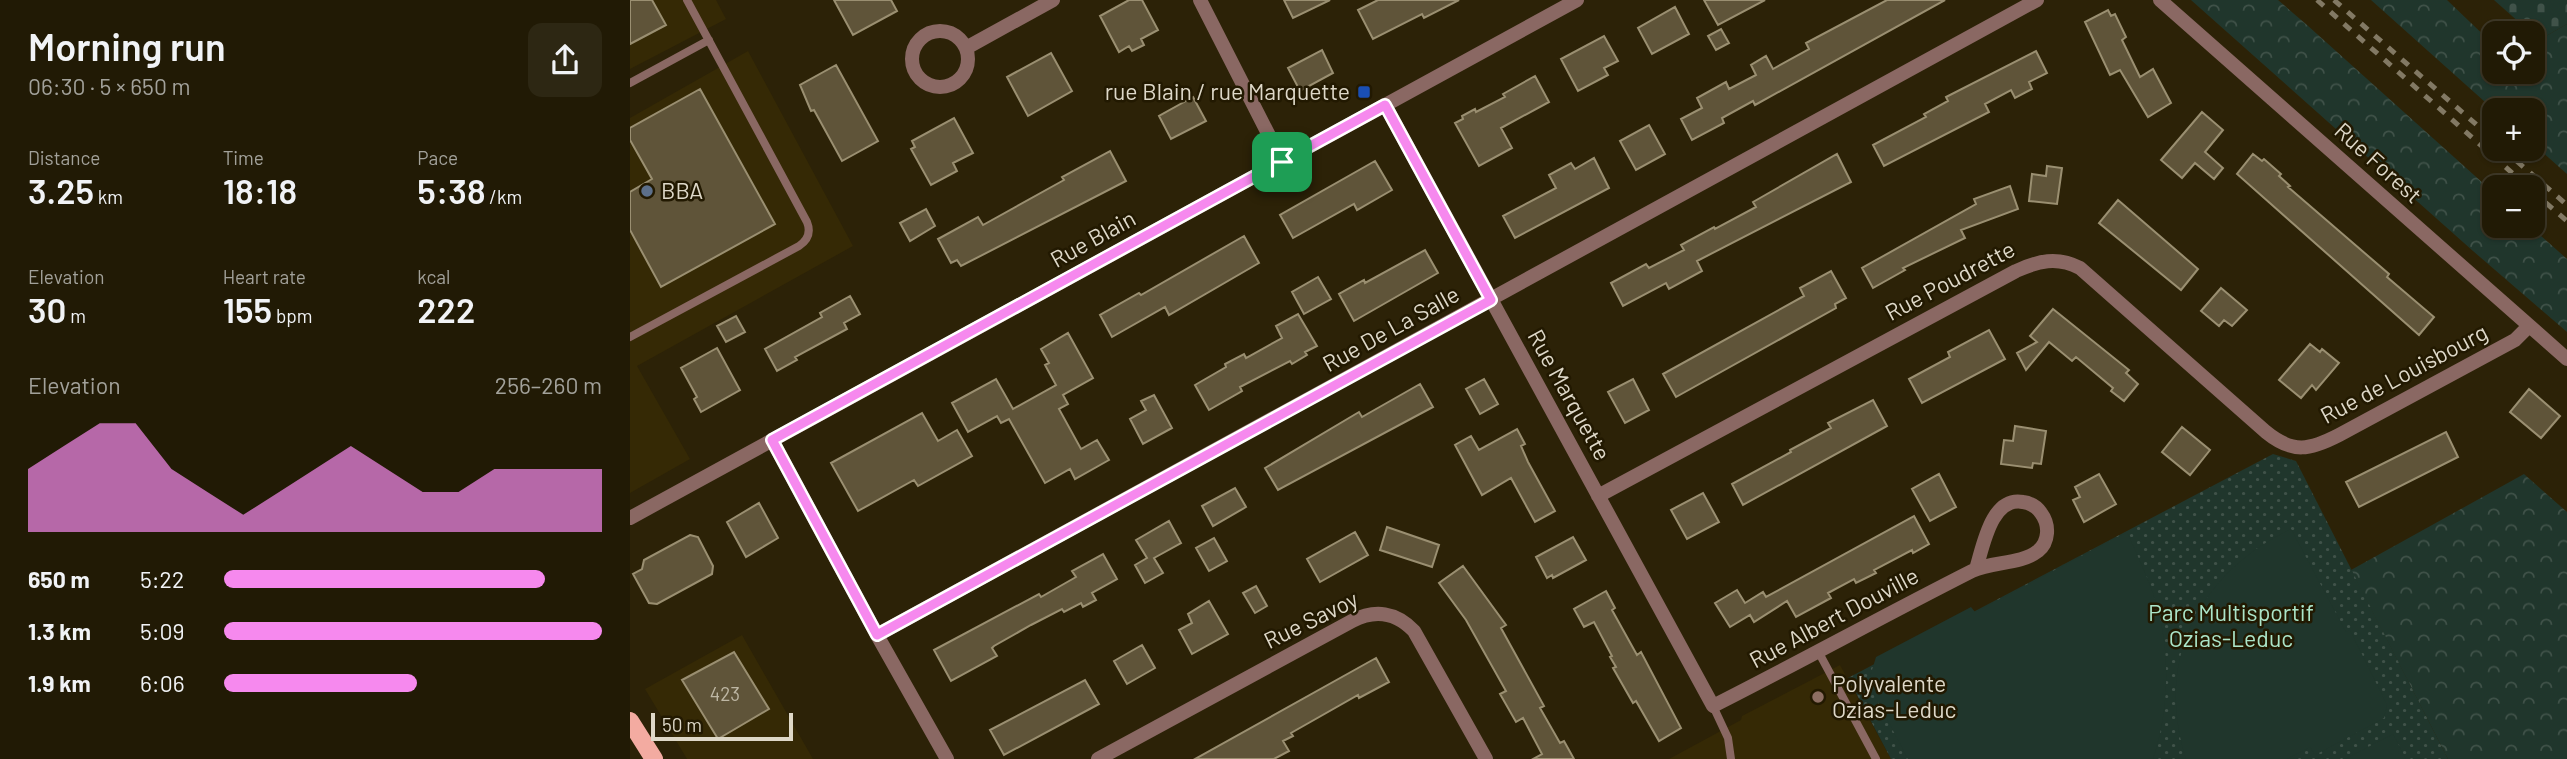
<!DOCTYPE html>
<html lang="en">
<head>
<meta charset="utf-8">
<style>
	:root { --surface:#211a05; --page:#2d2713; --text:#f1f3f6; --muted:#a2a19a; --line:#3e3827; --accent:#f689ee }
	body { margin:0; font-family:Barlow,sans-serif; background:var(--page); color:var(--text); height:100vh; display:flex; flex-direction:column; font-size:26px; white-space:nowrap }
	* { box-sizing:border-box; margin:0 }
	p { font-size:23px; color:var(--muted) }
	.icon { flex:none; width:38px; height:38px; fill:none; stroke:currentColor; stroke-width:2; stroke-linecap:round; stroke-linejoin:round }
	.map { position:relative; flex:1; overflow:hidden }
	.drawer { display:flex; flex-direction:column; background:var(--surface); width:630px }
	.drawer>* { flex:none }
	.fabs { position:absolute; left:1852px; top:21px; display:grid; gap:14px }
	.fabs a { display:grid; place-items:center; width:63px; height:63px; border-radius:14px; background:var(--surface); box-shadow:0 2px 5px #0004,0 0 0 2px var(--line); font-size:35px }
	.scale { position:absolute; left:21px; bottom:18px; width:142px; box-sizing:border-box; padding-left:7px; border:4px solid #ded8c8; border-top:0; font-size:19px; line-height:24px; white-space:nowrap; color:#ded8c8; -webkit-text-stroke:5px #221901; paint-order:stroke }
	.pin { position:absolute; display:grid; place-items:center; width:60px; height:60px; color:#fff; margin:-30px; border-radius:14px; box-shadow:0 4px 10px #0006 }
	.round { display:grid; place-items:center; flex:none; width:74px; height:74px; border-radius:14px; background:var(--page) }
	.summary { display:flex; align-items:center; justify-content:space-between; height:119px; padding:0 28px }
	h1 { font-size:38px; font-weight:600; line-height:52px }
	.figures { display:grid; grid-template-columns:repeat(3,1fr); gap:10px; height:119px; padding:7px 28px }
	.figures div { display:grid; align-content:center }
	.figures b { font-size:35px; font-weight:600 }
	.figures small { font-size:19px; font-weight:400 }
	.figures p { font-size:19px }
	.chart { height:196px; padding:14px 28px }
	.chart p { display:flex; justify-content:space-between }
	.chart svg { width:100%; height:126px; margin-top:7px; fill:var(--accent); opacity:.7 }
	ul { padding:0 28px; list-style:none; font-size:23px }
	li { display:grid; grid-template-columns:112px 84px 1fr; align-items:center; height:52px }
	li i { height:18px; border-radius:9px; background:var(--accent) }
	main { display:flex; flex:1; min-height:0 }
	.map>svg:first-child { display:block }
	.built { fill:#352905 }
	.forest { fill:url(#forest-crowns) }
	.cemetery { fill:url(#cemetery-stones) }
	.park { fill:url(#park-dots) }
	.pitch { fill:#20362c }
	.building { fill:#5f5439; stroke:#9a8f71; stroke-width:2 }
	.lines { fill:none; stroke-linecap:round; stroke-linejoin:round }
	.lane { stroke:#8a6863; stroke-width:8 }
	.street { stroke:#8a6863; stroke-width:14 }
	.primary { stroke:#f3aba1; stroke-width:18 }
	.rail { stroke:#827964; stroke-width:5; stroke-dasharray:9 9; stroke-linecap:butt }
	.route-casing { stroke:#fff; stroke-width:14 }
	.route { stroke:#f689ee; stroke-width:9 }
	.transit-dot { fill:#1a4fb4; stroke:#221901; stroke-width:2.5 }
	.service-dot { fill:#5c6f8a; stroke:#221901; stroke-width:2.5 }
	.education-dot { fill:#8d6e63; stroke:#221901; stroke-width:2.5 }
	.labels { text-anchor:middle; stroke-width:5; stroke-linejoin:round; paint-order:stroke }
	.number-label { font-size:19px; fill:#beb7a4 }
	.poi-label { font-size:23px; fill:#ded8c8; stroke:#221901; text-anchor:start }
	.street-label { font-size:23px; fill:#ded8c8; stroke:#221901 }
	.park-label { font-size:23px; fill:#abe5c9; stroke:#221901 }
</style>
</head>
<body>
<main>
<section class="drawer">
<div class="summary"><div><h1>Morning run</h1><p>06:30 · 5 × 650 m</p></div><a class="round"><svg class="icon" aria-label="share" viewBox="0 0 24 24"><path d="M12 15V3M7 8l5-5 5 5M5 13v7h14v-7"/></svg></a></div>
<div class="figures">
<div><p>Distance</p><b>3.25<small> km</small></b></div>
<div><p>Time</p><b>18:18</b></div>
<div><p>Pace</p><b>5:38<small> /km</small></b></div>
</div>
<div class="figures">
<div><p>Elevation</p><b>30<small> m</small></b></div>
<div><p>Heart rate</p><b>155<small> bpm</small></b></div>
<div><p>kcal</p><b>222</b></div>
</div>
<div class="chart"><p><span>Elevation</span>256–260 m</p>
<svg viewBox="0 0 160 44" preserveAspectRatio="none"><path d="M0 44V22L10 14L20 6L30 6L40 22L50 30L60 38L70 30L80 22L90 14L100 22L110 30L120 30L130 22L140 22L150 22L160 22V44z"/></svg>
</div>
<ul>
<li><b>650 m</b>5:22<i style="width:85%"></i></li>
<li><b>1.3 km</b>5:09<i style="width:100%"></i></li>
<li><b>1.9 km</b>6:06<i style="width:51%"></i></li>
</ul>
</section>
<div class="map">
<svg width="1937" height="759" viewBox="0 0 1937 759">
	<defs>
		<pattern id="forest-crowns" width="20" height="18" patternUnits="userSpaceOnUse" patternTransform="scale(1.75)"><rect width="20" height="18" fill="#20362c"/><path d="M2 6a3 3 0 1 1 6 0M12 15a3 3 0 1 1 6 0" fill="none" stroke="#405249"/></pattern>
		<pattern id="cemetery-stones" width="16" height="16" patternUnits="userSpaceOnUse" patternTransform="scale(1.75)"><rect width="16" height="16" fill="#20362c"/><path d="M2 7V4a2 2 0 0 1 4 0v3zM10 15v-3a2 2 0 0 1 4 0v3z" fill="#405249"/></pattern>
		<pattern id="park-dots" width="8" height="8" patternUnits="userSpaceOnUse" patternTransform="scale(1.75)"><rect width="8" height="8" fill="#20362c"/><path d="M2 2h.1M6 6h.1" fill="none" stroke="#405249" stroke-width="1.8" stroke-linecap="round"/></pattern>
	</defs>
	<rect width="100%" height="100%" fill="#2c2207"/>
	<!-- built -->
	<path class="built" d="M0,0H86L96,19L0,69Z
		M118,51L223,246L7,366L60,459L0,493V118Z
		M112,635L183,759H57L15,689Z
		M1210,665L1261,759H1039L1111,720L1112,716Z"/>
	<!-- forest -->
	<path class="forest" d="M1561,0H1648L1677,25L1864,193V226H1900L1937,259V332L1843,251Z
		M1741,0H1817L1864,45V72H1902V44L1937,24V174L1902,143V110H1864Z
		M1894,474L1937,512V759H1818L1721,570Z"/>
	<!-- cemetery -->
	<path class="cemetery" d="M1864,0H1937V24L1909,40Z"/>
	<!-- park -->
	<path class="park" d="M1643,454L1666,461L1818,759H1261L1218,678Z"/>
	<!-- pitch -->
	<path class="pitch" d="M1661,529L1716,632L1720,630L1757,705L1754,718L1685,755L1680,747L1657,759H1556C1524,660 1570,572 1661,529Z
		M1497,532C1507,555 1519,579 1526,603C1541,652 1539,711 1523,759H1278L1238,683L1246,657L1341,607L1345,612Z
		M1763,734L1776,759H1715Z"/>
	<!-- building -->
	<path class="building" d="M0,0H22L36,25L0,44Z
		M204,0H261L267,11L223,35Z
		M499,0H512L528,30L511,39L514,45L502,51L499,46L489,52L470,16Z
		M654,0H700L663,18Z
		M748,0H829L794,18L792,14L743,39L728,10Z
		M1074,0H1135L1088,25Z
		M1257,0H1315L1125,105L1123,101L1092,118L1094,123L1062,140L1051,119L1072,108L1067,98L1096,82L1099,89L1126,75L1121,65L1136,56L1143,69L1179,49L1176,43Z
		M1045,7L1059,34L1022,54L1008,28Z
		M1478,10L1481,16L1485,14L1496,37L1492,40L1510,77L1523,69L1541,103L1518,117L1490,70L1480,75L1455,22Z
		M1091,29L1099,43L1086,50L1078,36Z
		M974,36L988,61L974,68L978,75L948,91L931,59Z
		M692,50L703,73L670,91L658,68Z
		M1406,51L1417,73L1399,82L1402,89L1385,98L1381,90L1355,104L1359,112L1254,166L1243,145L1296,117L1294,114L1318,101L1316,97Z
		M421,53L442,91L398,116L377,77Z
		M206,65L248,141L212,161L184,110L181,111L170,85Z
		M905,76L919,102L871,128L882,148L849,166L825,123L833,119L832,116L845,109L846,112L875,97L873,94Z
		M70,89L145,224L31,287L0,230V192L22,179L0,140V128Z
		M563,97L576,121L541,139L529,116Z
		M1572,112L1593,130L1575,152L1593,168L1584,179L1565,163L1552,178L1531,160Z
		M324,118L343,153L323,163L327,171L301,185L281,149L285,147L282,141Z
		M1019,125L1035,154L1006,170L990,141Z
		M480,151L496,181L331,266L327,260L321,263L308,239L348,217L353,225L434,180L432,177Z
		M1207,154L1221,182L1067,261L1072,271L1039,289L1036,283L993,306L981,283L1016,264L1019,268L1054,250L1051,245L1084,227L1085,229L1126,207L1123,202Z
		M1623,154L1632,161L1634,159L1651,174L1649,176L1660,186L1658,187L1759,274L1757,277L1804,317L1789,335L1607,174Z
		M964,158L979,188L885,238L873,216L926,188L919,175L941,163L945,169Z
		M745,161L762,190L727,210L724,204L663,238L650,215Z
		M1417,166L1432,168L1427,204L1399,201L1402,174L1416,176Z
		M1380,186L1388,209L1331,230L1335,238L1273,268L1275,270L1243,288L1232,268L1346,204L1344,199Z
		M1488,200L1568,269L1551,290L1469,223Z
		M296,209L305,226L280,241L270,223Z
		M614,236L629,263L539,315L535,307L482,337L470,315L509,293L511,295Z
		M795,250L808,273L724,321L709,294L734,280L735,283Z
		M1201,271L1216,298L1205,304L1206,308L1046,397L1033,374L1174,296L1170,288Z
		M688,277L701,299L674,314L662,292Z
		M1591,288L1617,310L1602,326L1594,320L1589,326L1571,311Z
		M220,296L230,314L214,323L217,329L165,357L167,360L147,371L135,349L192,317L190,313Z
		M1423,309L1499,370L1496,373L1508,384L1494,401L1481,391L1483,388L1446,357L1442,361L1419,342L1396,370L1387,353L1407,342L1400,336Z
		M668,314L687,346L675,352L677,355L662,364L660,361L610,387L612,391L579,410L565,385L596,367L595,364L614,354L616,358L652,338L646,326Z
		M106,316L115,332L96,342L87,326Z
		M1359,330L1375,359L1292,403L1279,379L1320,357L1318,352Z
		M438,333L463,378L433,395L438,404L429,409L451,449L467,440L479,460L445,479L440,469L415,483L379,419L371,423L367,416L338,432L322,403L366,379L383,409L426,385L415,365L419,363L411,349Z
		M1680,344L1690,352L1692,349L1709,363L1686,390L1682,385L1671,398L1649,380Z
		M87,348L110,390L71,412L64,399L67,397L51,368Z
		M854,379L868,404L850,414L836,389Z
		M1003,379L1019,410L995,423L978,392Z
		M790,384L803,407L648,490L635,468L729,412L732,417Z
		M1899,389L1930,416L1911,438L1880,412Z
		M524,395L542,428L513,444L500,419L516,410L511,401Z
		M1243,400L1257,426L1113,505L1102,484L1161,452L1160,450L1201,428L1198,423Z
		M292,413L308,441L327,430L342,456L288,486L284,480L228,511L201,463Z
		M1385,426L1416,431L1411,464L1403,463L1402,468L1371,464L1374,440L1383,441Z
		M1552,427L1580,450L1560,475L1532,452Z
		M887,429L895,444L891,446L898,462L925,511L905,522L881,478L852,495L825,445L841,436L849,450Z
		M1816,432L1828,457L1729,507L1716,482Z
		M1309,474L1326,507L1300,521L1282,489Z
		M1469,474L1486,504L1454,522L1443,500L1450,497L1445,487Z
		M605,488L616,507L583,526L572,506Z
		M1073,493L1089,522L1057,539L1041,510Z
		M129,503L148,538L116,557L97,522Z
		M1284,516L1299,544L1283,553L1282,550L1244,570L1246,573L1226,583L1224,579L1198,593L1201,598L1166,617L1157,601L1124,622L1120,615L1100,627L1085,603L1107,590L1115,603L1133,592L1136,597Z
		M539,521L551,543L524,558L533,573L515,583L505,565L517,558L506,540Z
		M757,527L809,545L802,567L750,550Z
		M725,532L738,555L690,582L677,559Z
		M60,535L68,537L83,566L82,574L27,604L19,603L3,574L12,569L14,560Z
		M943,537L956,560L923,578L922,575L917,578L906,557Z
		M584,538L597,561L579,571L566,548Z
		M473,554L487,579L462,593L466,600L453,607L451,603L434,612L432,609L401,625L364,646L362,648L367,656L321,681L304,650L409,594L411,597L446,577L442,571Z
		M833,566L876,625L871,628L914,706L910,708L930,743L934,741L944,759H903L912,754L893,718L886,722L870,694L876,691L836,620L809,583Z
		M626,586L637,606L625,613L613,593Z
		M976,591L985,608L982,610L1007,655L1011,652L1051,728L1029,741L1006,701L1003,703L983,668L986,667L980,657L982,656L964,622L954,627L944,609Z
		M579,601L598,634L562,654L549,630L562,623L558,614Z
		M512,645L525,668L497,684L484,661Z
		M104,652L139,709L88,739L52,680Z
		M746,658L759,682L729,698L728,695L661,733L663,736L653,741L659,751L644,759H565Z
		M455,680L469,704L374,755L360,730Z"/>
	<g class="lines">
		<!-- lane -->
		<path class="lane" d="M0,83L79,40
			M0,337L169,246C178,240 181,232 177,222L57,0
			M1188,651L1246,759
			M1083,706L1098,738L1101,759"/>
		<!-- street -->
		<path class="street" d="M570,0L652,161
			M1530,0L1937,359
			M282 59a28 28 0 1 1 56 0a28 28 0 1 1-56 0Z
			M336,48L423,0
			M755,105L1083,706C1170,662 1255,615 1342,571C1362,561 1390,565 1408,551C1419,542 1420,525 1411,513C1407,507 1400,503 1393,502C1361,496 1353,547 1346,569
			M142,440L247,635L317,759
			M968,496L1386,271C1408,261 1427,256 1450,268L1636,432C1663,454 1680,450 1709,435L1885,340L1899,326
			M0,518L947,0
			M247,635L1407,0
			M468,759L722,621C745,609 766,612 784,631L856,759"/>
		<!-- primary -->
		<path class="primary" d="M0,721L24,759"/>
		<!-- rail -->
		<path class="rail" d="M1687,0L1898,187
			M1704,0L1864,140
			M1873,149L1937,205
			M1902,191L1937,221"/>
	</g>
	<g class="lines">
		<defs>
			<path id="route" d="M755,105L861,300L247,635L142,440Z"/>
		</defs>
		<!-- route casing -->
		<use href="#route" class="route-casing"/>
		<!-- route -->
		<use href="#route" class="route"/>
	</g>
	<!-- markers -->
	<rect class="transit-dot" x="727" y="85" width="14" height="14" rx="3.5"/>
	<circle class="service-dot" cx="17" cy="191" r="7"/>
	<circle class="education-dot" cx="1188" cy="697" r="7"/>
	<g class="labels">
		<!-- number labels -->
		<g class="number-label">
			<text x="95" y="701">423</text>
		</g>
		<!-- poi labels -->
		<g class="poi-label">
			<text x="720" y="100" text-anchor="end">rue Blain / rue Marquette</text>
			<text x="31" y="199">BBA</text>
			<text x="1202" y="692">Polyvalente<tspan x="1202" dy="26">Ozias-Leduc</tspan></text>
		</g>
		<!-- street labels -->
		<g class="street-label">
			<text transform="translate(1748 163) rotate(42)" y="8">Rue Forest</text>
			<text transform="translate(463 239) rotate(-29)" y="8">Rue Blain</text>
			<text transform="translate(1320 281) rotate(-28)" y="8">Rue Poudrette</text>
			<text transform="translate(761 329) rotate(-29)" y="8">Rue De La Salle</text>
			<text transform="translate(1774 374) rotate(-28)" y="8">Rue de Louisbourg</text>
			<text transform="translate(939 395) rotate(61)" y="8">Rue Marquette</text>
			<text transform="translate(1204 618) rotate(-28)" y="8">Rue Albert Douville</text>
			<text transform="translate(681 620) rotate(-26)" y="8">Rue Savoy</text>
		</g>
		<!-- park labels -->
		<g class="park-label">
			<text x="1601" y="621">Parc Multisportif<tspan x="1601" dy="26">Ozias-Leduc</tspan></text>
		</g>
	</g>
</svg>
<div class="fabs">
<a><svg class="icon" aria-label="locate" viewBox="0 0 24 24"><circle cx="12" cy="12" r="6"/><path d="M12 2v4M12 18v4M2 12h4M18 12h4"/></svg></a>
<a>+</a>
<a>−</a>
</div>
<div class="scale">50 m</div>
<div class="pin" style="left:652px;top:162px;background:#1e9e55"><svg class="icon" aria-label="arrive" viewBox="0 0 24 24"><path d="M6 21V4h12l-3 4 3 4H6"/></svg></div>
</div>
</main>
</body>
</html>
